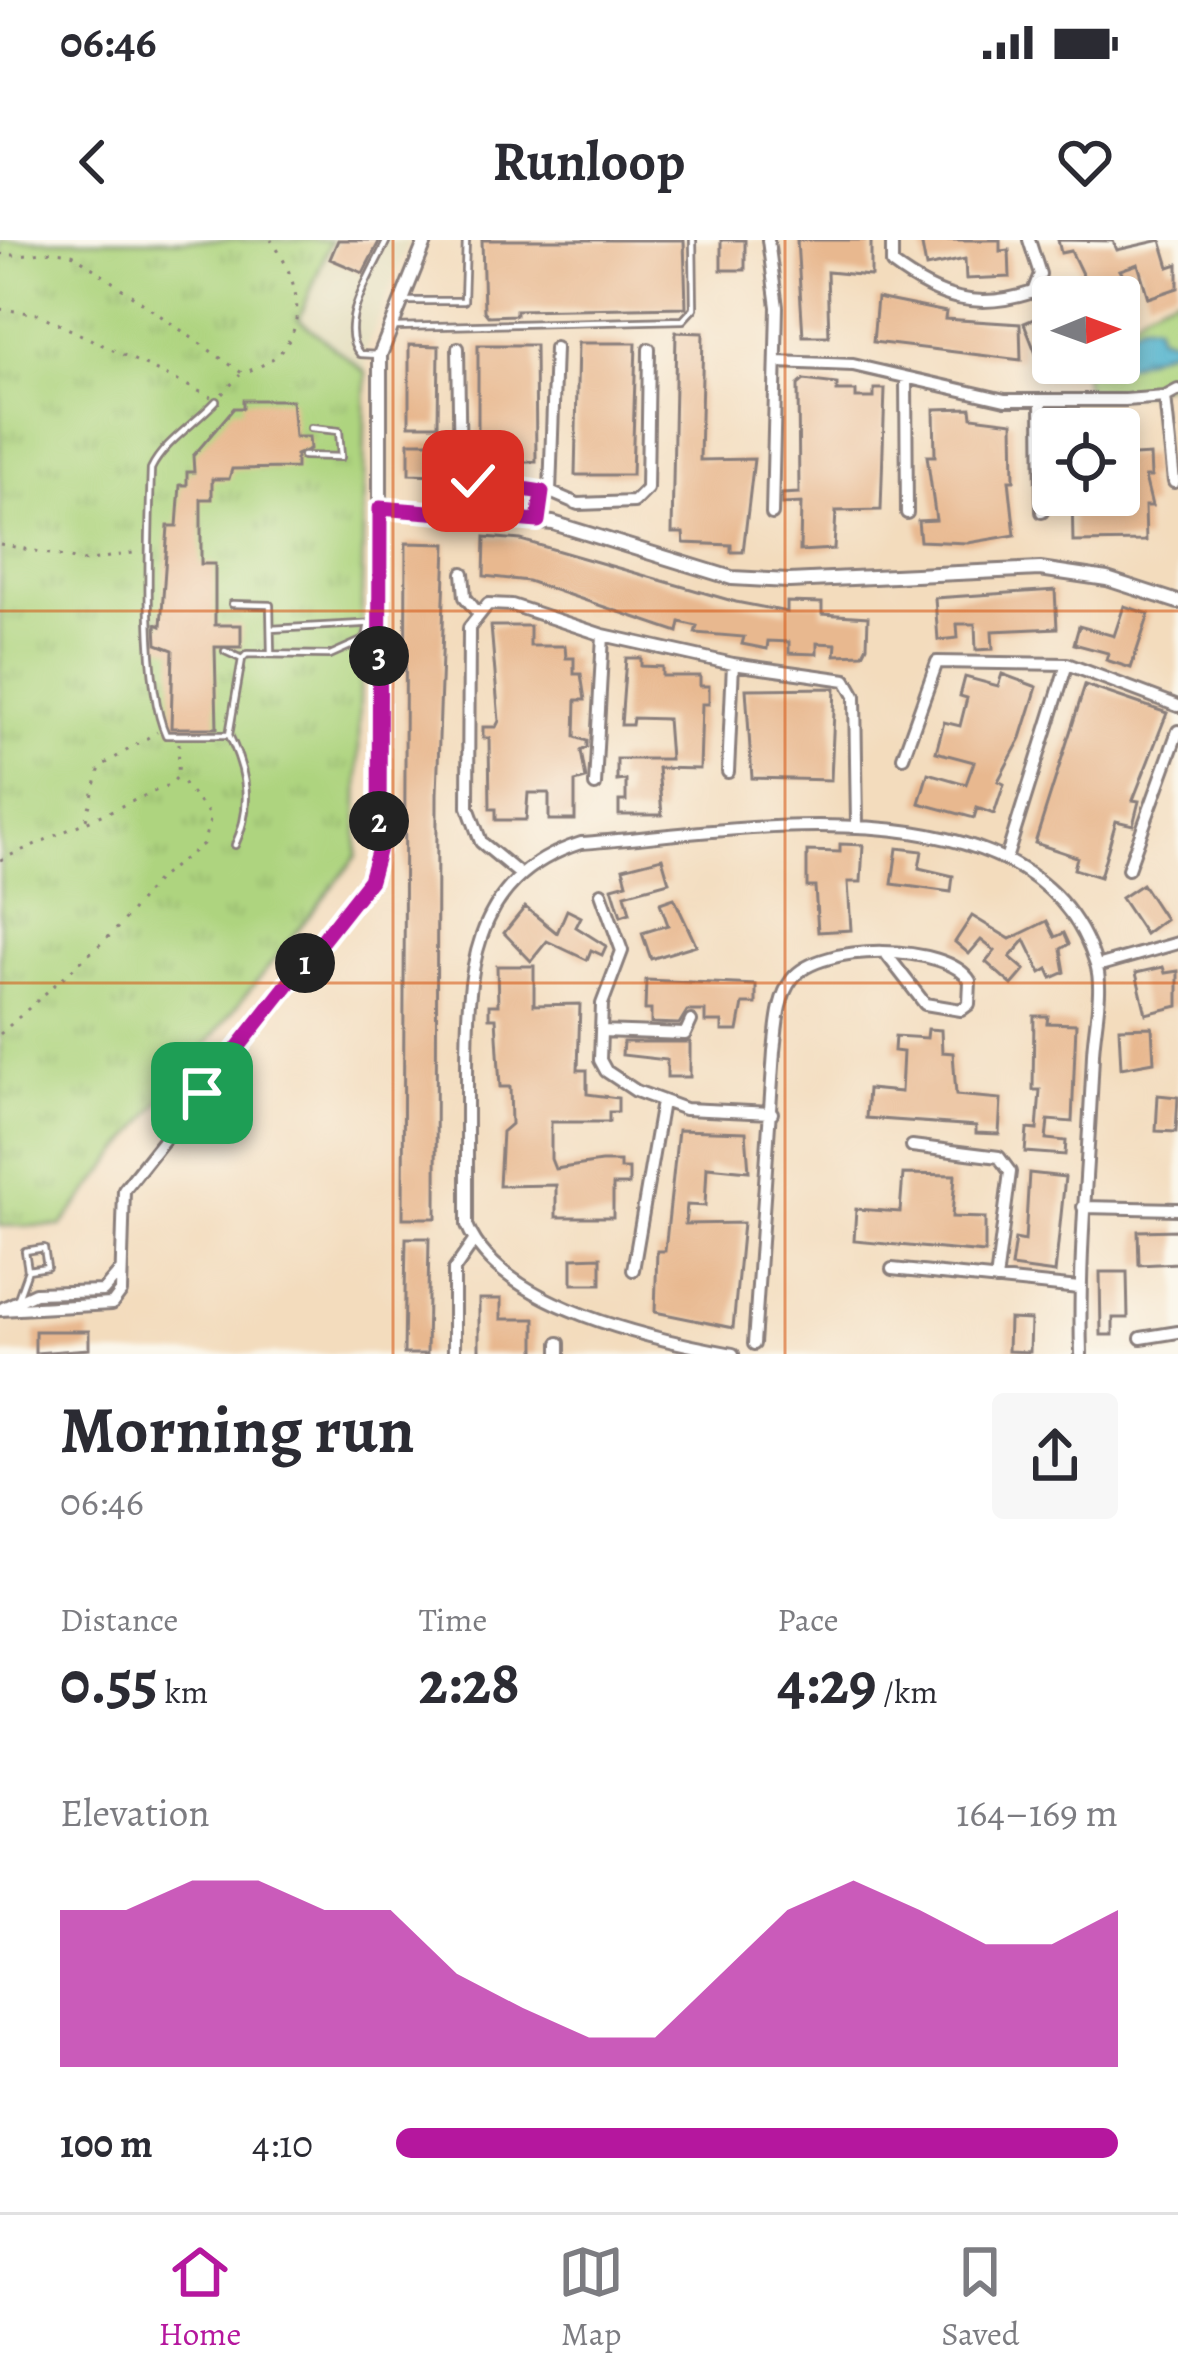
<!DOCTYPE html>
<html lang="en">
<head>
<meta charset="utf-8">
<style>
	:root { --surface:#fff; --page:#f7f7f7; --text:#2b2b33; --muted:#7c7c81; --line:#e1e1e2; --accent:#b5179e }
	body { margin:0; font-family:Alegreya,serif; background:var(--page); color:var(--text); height:100vh; display:flex; flex-direction:column; font-size:45px; white-space:nowrap }
	* { box-sizing:border-box; margin:0 }
	p { font-size:39px; color:var(--muted) }
	.icon { flex:none; width:66px; height:66px; fill:none; stroke:currentColor; stroke-width:2; stroke-linecap:round; stroke-linejoin:round }
	.map { position:relative; height:1114px; overflow:hidden }
	.panel { display:flex; flex-direction:column; background:var(--surface); flex:1 }
	.panel>* { flex:none }
	.needle { width:78px; rotate:89deg }
	.buttons { position:absolute; left:1032px; top:36px; display:grid; gap:24px }
	.buttons a { display:grid; place-items:center; width:108px; height:108px; border-radius:12px; background:var(--surface); box-shadow:0 6px 18px #0003; font-size:60px }
	.pin { position:absolute; display:grid; place-items:center; width:102px; height:102px; color:#fff; margin:-51px; border-radius:24px; box-shadow:0 6px 18px #0006 }
	.km { position:absolute; width:60px; height:60px; margin:-30px; border-radius:50%; background:#222; color:#fff; font-size:33px; line-height:60px; text-align:center }
	.round { display:grid; place-items:center; flex:none; width:126px; height:126px; border-radius:12px; background:var(--page) }
	.head { display:flex; align-items:center; justify-content:space-between; height:204px; padding:0 60px }
	h1 { font-size:66px; font-weight:700; line-height:90px }
	.stats { display:grid; grid-template-columns:repeat(3,1fr); gap:18px; height:204px; padding:12px 60px }
	.stats div { display:grid; align-content:center }
	.stats b { font-size:60px; font-weight:700 }
	.stats small { font-size:33px; font-weight:400 }
	.stats p { font-size:33px }
	.chart { height:336px; padding:24px 60px }
	.chart p { display:flex; justify-content:space-between }
	.chart svg { width:100%; height:216px; margin-top:12px; fill:var(--accent); opacity:.7 }
	ul { padding:0 60px; list-style:none; font-size:39px }
	li { display:grid; grid-template-columns:192px 144px 1fr; align-items:center; height:90px }
	li i { height:30px; border-radius:15px; background:var(--accent) }
	.status { display:flex; justify-content:space-between; align-items:center; height:84px; padding:0 60px; background:var(--surface); direction:ltr }
	.status svg { height:33px; fill:currentColor }
	header { display:flex; justify-content:space-between; align-items:center; height:156px; padding:0 60px; background:var(--surface); font-size:54px; font-weight:700 }
	.menu { display:flex; justify-content:space-around; align-items:center; height:168px; border-top:3px solid var(--line); background:var(--surface); font-size:33px; color:var(--muted) }
	.menu a { display:grid; justify-items:center; gap:6px }
	.menu .current { color:var(--accent) }
	.map>svg:first-child { display:block }
	.built { fill:#e2dcba }
	.grass { fill:url(#grass-tufts); stroke:#687b5d; stroke-width:3 }
	.green { fill:#aed47f; stroke:#687b5d; stroke-width:3 }
	.water { fill:url(#water-ripples); stroke:#386a84; stroke-width:3 }
	.building { fill:#e8b88f }
	.lines { fill:none; stroke-linecap:round; stroke-linejoin:round }
	.service-casing { stroke:#8a7f7c; stroke-width:10 }
	.minor-casing { stroke:#8a7f7c; stroke-width:16 }
	.tertiary-casing { stroke:#8a7f7c; stroke-width:18 }
	.path { stroke:#8a7f7c; stroke-width:3; stroke-dasharray:3 9; stroke-linecap:butt }
	.service { stroke:#fff; stroke-width:4.5 }
	.minor { stroke:#fff; stroke-width:10 }
	.tertiary { stroke:#fff; stroke-width:12 }
	.route-casing { stroke:#fff; stroke-width:24 }
	.route { stroke:#b5179e; stroke-width:15 }
	.grid { fill:none; stroke:#d45411; stroke-width:3; stroke-opacity:0.55 }
</style>
</head>
<body>
<div class="status"><b>06:46</b><svg viewBox="0 0 49 12"><path d="M0 12V9h3v3zM5 12V6h3v6zM10 12V3h3v9zM15 12V0h3v12zM26 1h20v11H26zM47 4h2v5h-2z"/></svg></div>
<header><svg class="icon" aria-label="back" viewBox="0 0 24 24"><path d="M15 5l-7 7 7 7"/></svg>Runloop<svg class="icon" aria-label="heart" viewBox="0 0 24 24"><path d="M12 20l-8-8c-3-5 5-10 8-4 3-6 11-1 8 4z"/></svg></header>
<div class="map">
<svg width="1178" height="1114" viewBox="0 0 1178 1114">
	<defs>
		<pattern id="grass-tufts" width="24" height="20" patternUnits="userSpaceOnUse" patternTransform="scale(3)"><rect width="24" height="20" fill="#aed47f"/><path d="M3 7l-1-3M5 7V3M7 7l1-3M15 17l-1-3M17 17v-4M19 17l1-3" fill="none" stroke="#95b66f"/></pattern>
		<pattern id="water-ripples" width="26" height="14" patternUnits="userSpaceOnUse" patternTransform="scale(3)"><rect width="26" height="14" fill="#4db1cc"/><path d="M2 4q2-2 4 0t4 0M15 11q2-2 4 0t4 0" fill="none" stroke="#4090a7"/></pattern>
	</defs>
	<rect width="100%" height="100%" fill="#fbf7ec"/>
	<filter id="ink" filterUnits="userSpaceOnUse"><feTurbulence type="fractalNoise" baseFrequency=".00833" numOctaves="2"/><feDisplacementMap in="SourceGraphic" scale="24" xChannelSelector="R" yChannelSelector="G"/><feConvolveMatrix kernelMatrix="1 2 1 2 8 2 1 2 1" color-interpolation-filters="sRGB"/></filter>
	<filter id="wash" filterUnits="userSpaceOnUse"><feTurbulence type="fractalNoise" baseFrequency=".004" numOctaves="4" result="noise"/><feDisplacementMap in="SourceGraphic" scale="48" xChannelSelector="R" yChannelSelector="G"/><feGaussianBlur stdDeviation="2.7" result="paint"/><feColorMatrix in="noise" values="0 0 0 0 0 0 0 0 0 0 0 0 0 0 0 0 0 1.4 0 .05"/><feComposite in="paint" operator="in"/></filter>
	<g filter="url(#wash)">
		<rect width="100%" height="100%" fill="#f3dcbd"/>
		<!-- built -->
		<path class="built" d="M331,0H409L366,109V133L299,79Z"/>
		<!-- grass -->
		<path class="grass" d="M0,0H331L299,79L366,133L357,616L61,986H0Z"/>
		<!-- green -->
		<path class="green" d="M1178,54V139C1151,155 1118,156 1087,157L1083,126L1119,123V93L1144,70Z"/>
		<!-- water -->
		<path class="water" d="M1141,83L1156,84L1158,95L1178,101L1176,106L1114,130L1111,123H1119V97Z"/>
		<g id="blocks">
			<!-- building -->
			<path class="building" d="M338,0H380L363,33L330,19Z
				M482,0H684L686,67L516,70V75L488,76L484,71Z
				M721,0H745V30H721Z
				M797,0H871V36L827,32L829,96H803Z
				M921,0H1000V11L1009,10L1010,37L966,39L965,19L926,27Z
				M1058,0L1113,1L1117,10L1161,0L1169,27L1178,24V48L1148,58L1138,24L1120,30L1127,43L1114,49L1118,57H1093L1071,11L1061,13Z
				M877,58L946,72L945,79L1020,84L1021,120L873,102Z
				M1053,71V118L1040,124L1024,83Z
				M676,92L703,93L700,220L754,219L743,312H731V305L684,303L683,293H672Z
				M578,103H636L632,235H575Z
				M409,105L439,106L438,185H409Z
				M478,105H535L536,222H478Z
				M804,140L837,144V151H856V158H874V149H885L881,270L836,271L834,309L800,311L801,263L782,264V254L799,253L798,145Z
				M243,160H292L295,197H309L310,209L296,215V228L232,229L229,239H212V259H201V324H215V385H241V407H215L217,488H171L173,410L157,404L156,384L161,386L168,286H177L180,245H187V232H194L193,216L234,168H243Z
				M971,168L972,177L1013,182L1014,240H1009L1015,295L968,303L920,301L918,281L936,280L927,216H935L934,169Z
				M409,202H439V235L409,234Z
				M1150,215L1151,237H1145L1152,266H1145L1146,301L1073,302L1072,255H1119V217Z
				M485,297L521,300L736,362L787,372V362L822,363V374L868,377L867,406L863,414L835,415L836,404L817,403V414L789,413V402L768,401L767,409L742,404L744,397L695,393L697,386L680,382L678,392L528,341L484,336Z
				M406,303L446,304L437,554L436,978H403Z
				M1055,350L1057,388L992,391L993,409L976,410L975,384H957L958,398L938,400L935,358Z
				M1124,366L1149,374L1131,428L1106,420L1108,413L1074,404L1079,386L1114,396Z
				M491,386H530V406H565L566,418H574V434H581L585,460H576L575,497L587,501V507L581,511L586,539L575,542V580H549V553H528L526,580H496V569H490L489,498H483V487H496L499,481Z
				M626,418H641V426L662,427V436H700V446H709V464H702L700,529L658,528L662,575H619V561H626V540L617,541V519H670L667,479L633,478L632,485H621Z
				M1002,434L1037,447L1021,498L998,541L1004,544L994,574L977,568L974,578L919,563L928,533L966,544L974,522L936,512L944,482L960,486L967,458L960,456L965,437L998,446Z
				M1085,445L1167,473L1133,560L1139,561L1133,585L1116,581L1100,637L1074,629L1077,617L1035,603Z
				M835,448L831,540L752,538L746,449Z
				M840,604L863,605L861,642H848L851,690L818,692L815,647H807V611L840,612Z
				M897,608L922,611L919,628L953,636L951,652L892,644Z
				M662,618L669,642L625,654L630,673L621,676L612,647L627,643L623,628Z
				M1142,644L1165,679L1145,694L1121,658Z
				M674,658L696,705L651,719L642,693L668,685L660,663Z
				M525,667L557,693L567,670L581,677L576,687L606,706L602,715L591,710L587,720L547,701L531,721L504,693Z
				M972,676L1010,699L1047,681L1055,697L1064,693L1069,704L1061,709L1065,732L1052,738L1048,729L1041,733L1025,700L1010,717L1025,730L1012,745L986,722L995,711L981,700L969,714L955,702Z
				M497,726H534V765L580,764L578,830H587V854L618,858V872H609V882H551V919L555,929L601,922H620V929H629V945H613V977H556V945L499,946L502,892L511,884L510,847H500L496,778H489V765H498Z
				M1163,727L1165,733L1178,731V766L1146,774L1136,733Z
				M646,740L756,745V764H743L738,791H722V782H705V771H687L679,784L651,783V770H645Z
				M1034,776H1048L1047,783L1076,784L1072,882L1048,880L1046,899L1066,901L1065,915L1025,912L1027,889L1037,890L1040,850H1033Z
				M1152,787L1154,822L1121,828L1119,788Z
				M928,789L941,790L942,812L953,813L956,855L1001,859L999,894L976,893V886L866,878L868,849L901,852L903,812L894,811L895,796L927,798Z
				M623,802H690V837H667V820L622,815Z
				M1158,855L1178,857L1176,892L1156,891Z
				M678,890L746,892L749,931L707,927L705,966L687,965L685,984L743,983L733,1088L655,1072L657,1011H665Z
				M1029,933L1065,937L1055,1033L1011,1027L1015,999L1025,1001Z
				M903,934L955,935L952,977L985,978V1013L854,1001L856,969L900,972Z
				M1178,990V1023L1139,1025L1138,991Z
				M406,998H429L427,1114H404Z
				M601,1017V1044H572V1018Z
				M1100,1032H1127L1128,1078H1113V1095H1101Z
				M479,1059H501V1079H535V1114H479Z
				M1009,1079L1031,1080L1030,1112L1008,1111Z
				M35,1091H89V1109L35,1113Z"/>
		</g>
	</g>
	<g filter="url(#ink)">
		<use href="#blocks" fill-opacity="0" stroke="#8a7f7c" stroke-width="3"/>
		<g class="lines">
			<defs>
				<path id="service" d="M1040,43L1072,57
					M406,61H464L466,0
					M395,87L683,80L694,68L693,0
					M379,115L360,114C335,85 374,30 387,0
					M216,161C196,183 163,203 151,229C149,291 142,444 166,495H229L242,419L247,414L330,415L366,399L369,383
					M303,216L341,217L339,191L311,188
					M232,364L270,365L271,414
					M271,389L379,383
					M225,411L242,419
					M229,495C247,532 253,567 235,605
					M18,1058L28,1030L25,1011L44,1008L47,1027L28,1030"/>
				<path id="minor" d="M768,0L777,67L772,274
					M892,0V24C939,59 977,71 1033,52L1040,34L1029,0
					M458,108L460,231L473,241L550,252L578,264L634,262L647,249L649,109
					M777,122L853,125L1005,160H1125L1165,157L1178,150
					M906,138L907,273
					M1165,157L1174,242
					M1041,162L1042,272
					M550,252L555,108
					M538,281L541,252
					M463,333L465,357L477,372
					M903,517L937,422L1067,424L1178,466
					M728,532L733,424
					M595,545L603,395
					M1006,619L1067,424
					M1128,629L1178,491
					M521,635L481,602L468,567L469,388L488,364L512,365L603,395L733,424L846,440L855,456L857,585
					M601,653L622,711L602,764L600,820L606,831L636,851L685,869L772,873
					M1097,726L1178,703
					M601,791L685,794L691,781
					M912,906L999,917L1010,932L996,1040
					M1083,967L1178,969
					M892,1029L1079,1048
					M633,1030L662,862
					M3,1068L35,1053L103,1051L121,1030
					M0,1070L112,1064L121,1052L124,950L370,640L379,608L380,268
					M1141,1098L1178,1092
					M559,1103V1114
					M754,1104L774,811C777,788 777,759 792,739C820,702 947,703 970,741L969,764L961,770L925,764L887,715
					M454,1114V1030L474,1001
					M733,1114C655,1100 500,1067 467,985C467,936 467,887 467,837C467,737 468,639 581,603C731,593 1036,532 1096,724C1104,749 1094,788 1093,814C1089,915 1078,1014 1081,1114"/>
				<path id="tertiary" d="M426,0L380,115V268L553,283L732,338L789,341L1040,329L1107,339L1178,362"/>
			</defs>
			<!-- service casing -->
			<use href="#service" class="service-casing"/>
			<!-- minor casing -->
			<use href="#minor" class="minor-casing"/>
			<!-- tertiary casing -->
			<use href="#tertiary" class="tertiary-casing"/>
			<!-- path -->
			<path class="path" d="M0,14C26,19 50,5 74,15L242,133C312,113 307,50 271,0
				M0,69L38,74L211,157
				M222,154L240,135
				M0,304L85,321L139,312
				M86,579L100,527L157,492
				M0,620L171,544L178,536L179,503
				M0,794L114,692L157,640L203,604L211,577L178,536"/>
			<!-- service -->
			<use href="#service" class="service"/>
			<!-- minor -->
			<use href="#minor" class="minor"/>
			<!-- tertiary -->
			<use href="#tertiary" class="tertiary"/>
		</g>
	</g>
	<g class="lines" filter="url(#ink)">
		<defs>
			<path id="route" d="M202,853L370,640L379,608L380,268L538,281L542,252L473,241"/>
		</defs>
		<!-- route casing -->
		<use href="#route" class="route-casing"/>
		<!-- route -->
		<use href="#route" class="route"/>
	</g>
	<!-- grid -->
	<path class="grid" d="M393,0V1114M785,0V1114M0,371H1178M0,743H1178"/>
</svg>
<div class="buttons">
<a><svg class="needle" viewBox="-14 -14 28 28"><path d="M0-13l5 13h-10z" fill="#e53935"/><path d="M0 13l5-13h-10z" fill="#7c7c81"/></svg></a>
<a><svg class="icon" aria-label="locate" viewBox="0 0 24 24"><circle cx="12" cy="12" r="6"/><path d="M12 2v4M12 18v4M2 12h4M18 12h4"/></svg></a>
</div>
<div class="pin" style="left:202px;top:853px;background:#1e9e55"><svg class="icon" aria-label="arrive" viewBox="0 0 24 24"><path d="M6 21V4h12l-3 4 3 4H6"/></svg></div>
<div class="pin" style="left:473px;top:241px;background:#d93025"><svg class="icon" aria-label="check" viewBox="0 0 24 24"><path d="M5 12l5 5 9-10"/></svg></div>
<b class="km" style="left:305px;top:723px">1</b>
<b class="km" style="left:379px;top:581px">2</b>
<b class="km" style="left:379px;top:416px">3</b>
</div>
<section class="panel">
<div class="head"><div><h1>Morning run</h1><p>06:46</p></div><a class="round"><svg class="icon" aria-label="share" viewBox="0 0 24 24"><path d="M12 15V3M7 8l5-5 5 5M5 13v7h14v-7"/></svg></a></div>
<div class="stats">
<div><p>Distance</p><b>0.55<small> km</small></b></div>
<div><p>Time</p><b>2:28</b></div>
<div><p>Pace</p><b>4:29<small> /km</small></b></div>
</div>
<div class="chart"><p><span>Elevation</span>164–169 m</p>
<svg viewBox="0 0 160 44" preserveAspectRatio="none"><path d="M0 44V12L10 12L20 6L30 6L40 12L50 12L60 25L70 32L80 38L90 38L100 25L110 12L120 6L130 12L140 19L150 19L160 12V44z"/></svg>
</div>
<ul>
<li><b>100 m</b>4:10<i style="width:100%"></i></li>
</ul>
</section>
<nav class="menu">
<a class="current"><svg class="icon" aria-label="home" viewBox="0 0 24 24"><path d="M3 11l9-7 9 7M6 9v11h12V9"/></svg>Home</a>
<a><svg class="icon" aria-label="map" viewBox="0 0 24 24"><path d="M3 6l6-2 6 2 6-2v14l-6 2-6-2-6 2zM9 4v14M15 6v14"/></svg>Map</a>
<a><svg class="icon" aria-label="saved" viewBox="0 0 24 24"><path d="M7 4h10v16l-5-4-5 4z"/></svg>Saved</a>
</nav>
</body>
</html>
